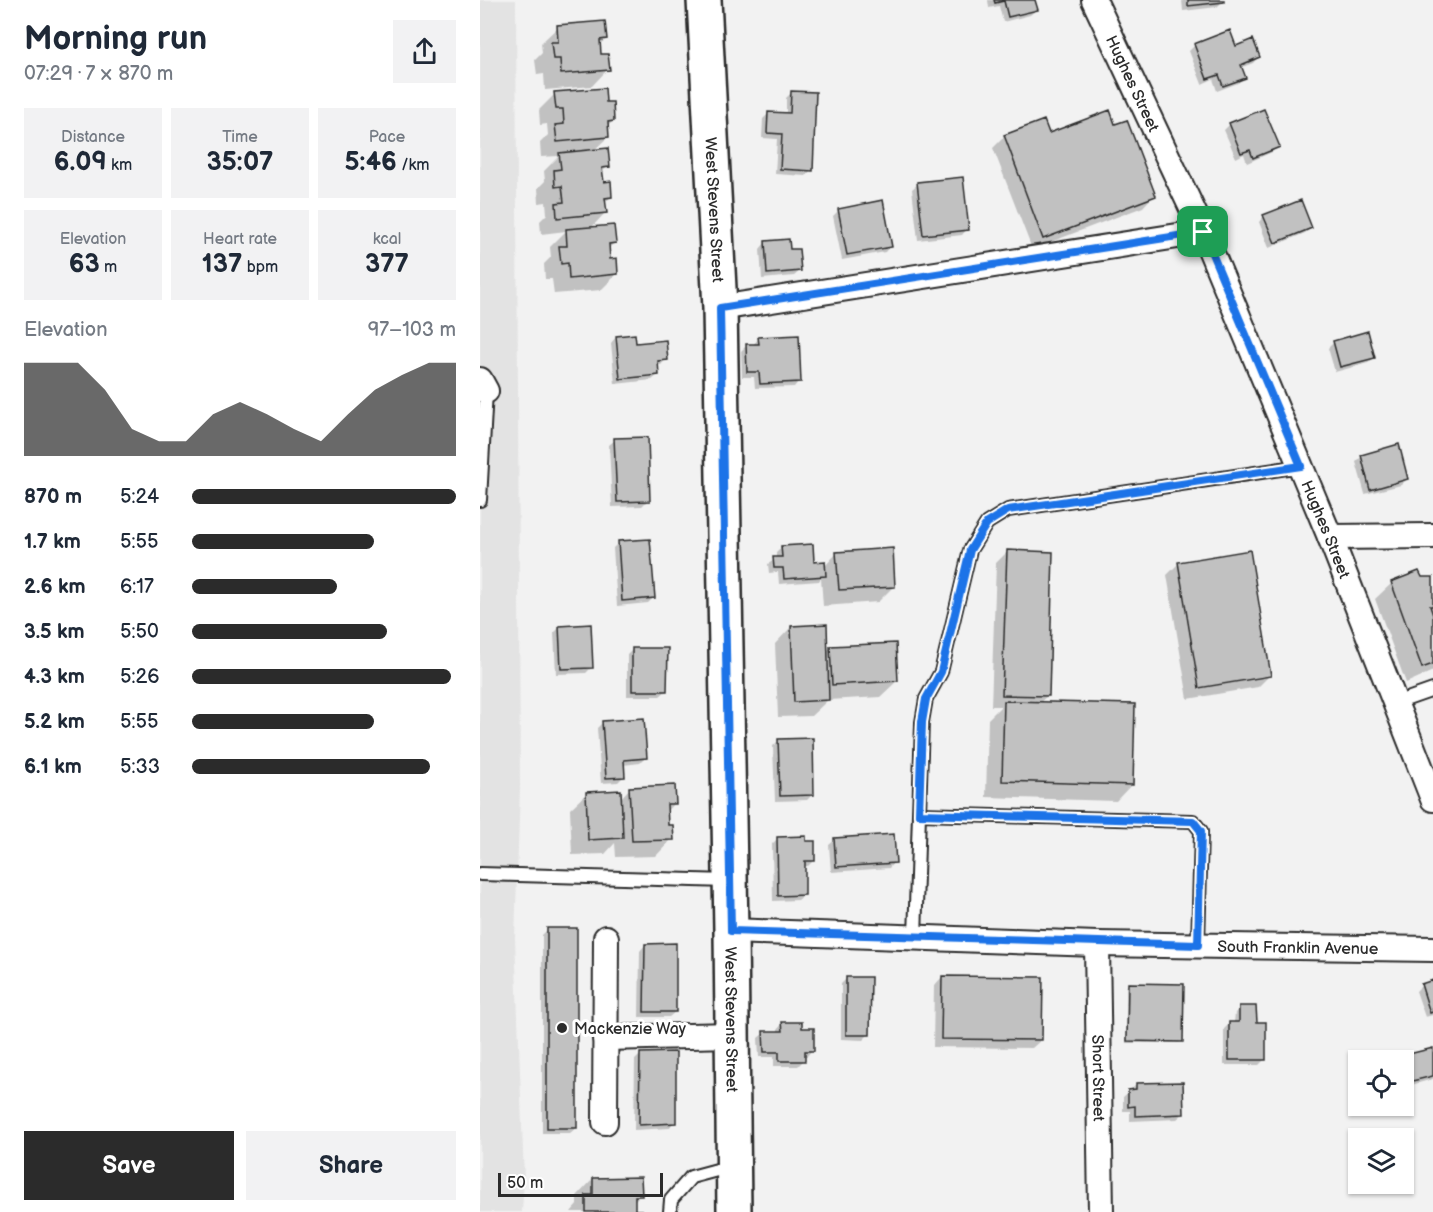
<!DOCTYPE html>
<html lang="en">
<head>
<meta charset="utf-8">
<style>
	:root { --surface:#fff; --page:#f2f2f3; --text:#1f2937; --muted:#747a83; --accent:#2b2b2b }
	body { margin:0; font-family:"Balsamiq Sans",sans-serif; background:var(--page); color:var(--text); height:100vh; display:flex; flex-direction:column; font-size:22px; white-space:nowrap }
	* { box-sizing:border-box; margin:0 }
	p { font-size:20px; color:var(--muted) }
	.icon { flex:none; width:33px; height:33px; fill:none; stroke:currentColor; stroke-width:2; stroke-linecap:round; stroke-linejoin:round }
	.map { position:relative; flex:1; overflow:hidden }
	.drawer { display:flex; flex-direction:column; background:var(--surface); width:480px }
	.drawer>* { flex:none }
	.buttons { position:absolute; left:868px; top:1050px; display:grid; gap:12px }
	.buttons a { display:grid; place-items:center; width:66px; height:66px; border-radius:0px; background:var(--surface); box-shadow:0 2px 4px #0004; font-size:30px }
	.scale { position:absolute; left:18px; bottom:15px; width:165px; box-sizing:border-box; padding-left:6px; border:3px solid #2b2b2b; border-top:0; font-size:16px; line-height:21px; white-space:nowrap; color:#2b2b2b; -webkit-text-stroke:4px #fff; paint-order:stroke }
	.pin { position:absolute; display:grid; place-items:center; width:51px; height:51px; color:#fff; margin:-26px; border-radius:12px; box-shadow:0 3px 9px #0006 }
	.round { display:grid; place-items:center; flex:none; width:63px; height:63px; border-radius:0px; background:var(--page) }
	.summary { display:flex; align-items:center; justify-content:space-between; height:102px; padding:0 24px }
	h1 { font-size:33px; font-weight:700; line-height:45px }
	.figures { display:grid; grid-template-columns:repeat(3,1fr); gap:9px; height:102px; padding:6px 24px }
	.figures div { display:grid; align-content:center; border-radius:0px; background:var(--page); text-align:center }
	.figures b { font-size:26px; font-weight:700 }
	.figures small { font-size:16px; font-weight:400 }
	.figures p { font-size:16px }
	.chart { height:168px; padding:12px 24px }
	.chart p { display:flex; justify-content:space-between }
	.chart svg { width:100%; height:108px; margin-top:6px; fill:var(--accent); opacity:.7 }
	.primary-button { display:flex; gap:12px; margin-top:auto; padding:12px 24px }
	.primary-button a { flex:1; height:69px; border-radius:0px; background:var(--accent); color:#fff; font-size:24px; font-weight:700; line-height:69px; text-align:center }
	.primary-button a+a { background:var(--page); color:var(--text) }
	ul { padding:0 24px; list-style:none; font-size:20px }
	li { display:grid; grid-template-columns:96px 72px 1fr; align-items:center; height:45px }
	li i { height:15px; border-radius:8px; background:var(--accent) }
	main { display:flex; flex:1; min-height:0 }
	.map>svg:first-child { display:block }
	.built { fill:#e3e3e3 }
	.shadow { fill:#0003 }
	.building { fill:#c1c1c1; stroke:#2b2b2b; stroke-width:1.5 }
	.lines { fill:none; stroke-linecap:round; stroke-linejoin:round }
	.lane-casing { stroke:#2b2b2b; stroke-width:16 }
	.street-casing { stroke:#2b2b2b; stroke-width:28 }
	.secondary-casing { stroke:#2b2b2b; stroke-width:38 }
	.lane { stroke:#fff; stroke-width:12 }
	.street { stroke:#fff; stroke-width:24 }
	.secondary { stroke:#fff; stroke-width:33 }
	.route-casing { stroke:#fff; stroke-width:12 }
	.route { stroke:#1a73e8; stroke-width:8 }
	.poi-dot { fill:#2b2b2b; stroke:#fff; stroke-width:2 }
	.labels { text-anchor:middle; stroke-width:6; stroke-linejoin:round; paint-order:stroke }
	.street-label { font-size:16px; fill:#2b2b2b; stroke:#fff }
	.poi-label { font-size:16px; fill:#2b2b2b; stroke:#fff; text-anchor:start }
</style>
</head>
<body>
<main>
<section class="drawer">
<div class="summary"><div><h1>Morning run</h1><p>07:29 · 7 × 870 m</p></div><a class="round"><svg class="icon" aria-label="share" viewBox="0 0 24 24"><path d="M12 15V3M7 8l5-5 5 5M5 13v7h14v-7"/></svg></a></div>
<div class="figures">
<div><p>Distance</p><b>6.09<small> km</small></b></div>
<div><p>Time</p><b>35:07</b></div>
<div><p>Pace</p><b>5:46<small> /km</small></b></div>
</div>
<div class="figures">
<div><p>Elevation</p><b>63<small> m</small></b></div>
<div><p>Heart rate</p><b>137<small> bpm</small></b></div>
<div><p>kcal</p><b>377</b></div>
</div>
<div class="chart"><p><span>Elevation</span>97–103 m</p>
<svg viewBox="0 0 160 44" preserveAspectRatio="none"><path d="M0 44V6L10 6L20 6L30 17L40 33L50 38L60 38L70 27L80 22L90 27L100 33L110 38L120 27L130 17L140 11L150 6L160 6V44z"/></svg>
</div>
<ul>
<li><b>870 m</b>5:24<i style="width:100%"></i></li>
<li><b>1.7 km</b>5:55<i style="width:69%"></i></li>
<li><b>2.6 km</b>6:17<i style="width:55%"></i></li>
<li><b>3.5 km</b>5:50<i style="width:74%"></i></li>
<li><b>4.3 km</b>5:26<i style="width:98%"></i></li>
<li><b>5.2 km</b>5:55<i style="width:69%"></i></li>
<li><b>6.1 km</b>5:33<i style="width:90%"></i></li>
</ul>
<div class="primary-button"><a>Save</a><a>Share</a></div>
</section>
<div class="map">
<svg width="953" height="1212" viewBox="0 0 953 1212">
	<rect width="100%" height="100%" fill="#f2f2f2"/>
	<filter id="ink" filterUnits="userSpaceOnUse"><feTurbulence type="fractalNoise" baseFrequency=".0167" numOctaves="2"/><feDisplacementMap in="SourceGraphic" scale="12" xChannelSelector="R" yChannelSelector="G"/><feConvolveMatrix kernelMatrix="1 2 1 2 8 2 1 2 1" color-interpolation-filters="sRGB"/></filter>
	<g filter="url(#ink)">
		<!-- built -->
		<path class="built" d="M0,0H36L40,788L35,938L44,1178L42,1212H0Z"/>
		<!-- shadow -->
		<path class="shadow" d="M508,0H554L556,10L550,15L523,22L519,6L509,8Z
			M702,0H742V2L737,7L703,11Z
			M78,27L126,39L119,45L120,56L128,69L112,86L65,90L64,74L57,75L55,60L62,53L61,43Z
			M715,45L755,48L778,57L773,63L760,68L764,77L758,83L737,91L733,79L722,84L709,51Z
			M312,92L331,170L326,176L295,174L297,139L282,138L283,119L288,114L306,115V98Z
			M75,94L125,104L133,121L127,127L128,137L113,151L128,166L121,173L122,184L131,197L124,203L125,213L110,229L134,243L128,249V260L137,274L121,290L74,294L72,279H65L64,264L71,257L70,247L86,231L61,234L60,221L67,214L66,202L59,203L58,188L65,181L64,171L79,156L61,157L60,143L68,135L67,124L60,125L59,110Z
			M563,122L568,135L634,126L674,195L663,207L552,249L513,148L524,137Z
			M750,124L798,147L792,152L767,163L764,154L756,158L744,130Z
			M438,184L487,229L482,235L438,240L432,189Z
			M359,210L410,246L405,252L362,260L353,216Z
			M784,216L831,228L825,233L789,248L779,222Z
			M285,243L308,251L320,271L314,276L282,279L280,249Z
			M136,337L186,359L181,365H177L178,375L172,380L135,384L131,343Z
			M279,338L319,381L314,387L275,388L274,377H262L261,351L266,346L273,345Z
			M854,342L894,358L888,363L855,372L848,348Z
			M135,440L168,500L162,506L132,507L129,445Z
			M882,456L927,479L921,485L885,494L876,462Z
			M138,543L173,598L168,603L137,606L133,548Z
			M301,548L333,564L344,567L357,553L414,586L398,602L343,606L341,578L339,581L299,584L298,572L289,573L288,564L296,559V553Z
			M527,552L567,696L559,703L652,784L636,801L506,797L508,719L521,706H511L516,563Z
			M699,563L789,676L778,687L708,699L687,575Z
			M942,578H953V671L926,683L895,599L912,583Z
			M80,627L112,667L106,673L76,674L74,633Z
			M311,627L346,652L351,647L417,681L400,697L348,700L331,716L298,717L295,644Z
			M153,649L186,691L180,696H147V655Z
			M123,722L165,758L160,763L143,765L144,776L138,782L121,783L117,728Z
			M299,740L333,794L327,800L295,801L293,746Z
			M150,788L194,803L186,812L187,827L192,839L176,856L136,857L135,843L125,854L92,855L90,809L107,793L140,799Z
			M298,838L334,860L328,866H323L324,895L318,900L293,901L292,844Z
			M355,840L414,862L409,868L351,872L349,845Z
			M68,929L96,1128L90,1133H62V935Z
			M165,945L195,1012L189,1017H159L160,951Z
			M462,977L561,1040L552,1048L453,1047L454,986Z
			M367,978L389,1034L383,1040L361,1039V984Z
			M953,981V1015L945,1017L936,991L942,985Z
			M648,985L702,1041L699,1043H646V987Z
			M760,1007L775,1023L785,1059L779,1065H744V1029L750,1023H754L755,1013Z
			M303,1023L320,1030L332,1050L327,1056H323V1061L318,1066H294V1057H279L278,1038L284,1033H298V1029Z
			M953,1049V1079L924,1087V1060H909Z
			M160,1055L194,1122L189,1128L154,1130L155,1060Z
			M656,1085L703,1114L697,1119L650,1121V1111H643V1097Z
			M113,1179L160,1195L153,1202L154,1212H161H91L97,1205V1196Z"/>
		<!-- building -->
		<path class="building" d="M514,0H555L558,10L528,17L524,1L515,3Z
			M708,0H744V2L708,6Z
			M125,21L127,39L120,40L121,54H128L130,70L81,74L80,59H73L71,42H78L77,25Z
			M750,30L756,46L773,39L780,57L761,65L766,78L743,86L739,75L727,79L714,44Z
			M125,88L126,102H133L134,121L128,122L129,137L77,142L75,125L84,124L83,109H76L74,92Z
			M311,91L336,92L333,171L300,169L302,134L287,133L288,112L310,113Z
			M784,109L800,147L773,158L770,150L761,153L749,123Z
			M630,110L635,124L647,120L676,196L563,239L524,135L564,120L569,133Z
			M128,148L130,167L122,168L124,182L131,181L132,197L125,198L127,213L77,218L76,203L84,202L82,186L75,187L74,170L81,169L79,153Z
			M483,177L489,230L443,235L437,182Z
			M403,200L412,247L367,255L358,209Z
			M821,200L832,228L795,243L783,215Z
			M134,225L136,243L129,244L130,259L137,258L138,274L89,279L88,263L81,264L79,246H87L86,229Z
			M309,239L310,249H319L321,271L287,274L285,241Z
			M888,331L895,358L860,367L853,341Z
			M155,334L156,343L186,340L188,360L178,361L179,375L140,379L136,336Z
			M319,335L321,382L280,384L279,372H267L266,344H279L278,337Z
			M168,437L170,501L137,502L134,438Z
			M919,444L928,479L890,490L881,455Z
			M170,539L175,598L142,601L138,541Z
			M333,544L334,562L345,561L346,576L304,579L303,568H294L293,557H302L301,546Z
			M413,548L415,587L359,590L356,552Z
			M527,550L573,552L569,696L522,695Z
			M770,550L791,676L719,688L698,562Z
			M939,571L942,577H953V606H950L953,615V664L942,668L911,582Z
			M111,624L113,668L81,669L79,626Z
			M347,624L349,700L314,702L311,626Z
			M416,643L418,681L352,685L350,646Z
			M152,648H188L187,691H152Z
			M524,701L655,704L653,785L522,781Z
			M164,718L167,758L144,760L145,777L126,778L122,721Z
			M333,738L334,795L300,796L298,739Z
			M195,785L196,804H187L188,825H193L194,840L152,841L149,787Z
			M141,790L143,838L108,840L106,792Z
			M414,834L416,863L356,867L354,838Z
			M326,836V841H335V861H325V895L298,896L297,837Z
			M67,928H97V1128H67Z
			M196,943V1012H164L165,944Z
			M462,976L563,977L562,1040L461,1039Z
			M366,977H391L390,1035H366Z
			M953,980V1012L950,1013L941,984Z
			M648,983L704,984L703,1042L647,1041Z
			M759,1006H776L777,1022H786V1060H749V1022H759Z
			M302,1022H322V1028H334V1051H325V1061H299V1052H284L283,1031H303Z
			M953,1048V1076L924,1083V1060H909V1059Z
			M196,1052V1123L159,1125L160,1053Z
			M703,1082L704,1114L655,1116V1106L648,1107V1090L656,1089V1083Z
			M161,1177L162,1196H155V1210H162V1212H106V1195H113V1178Z"/>
		<g class="lines">
			<defs>
				<path id="lane" d="M0,500L6,391
					M916,703L953,690
					M439,814L713,821L721,831L718,945
					M0,874L248,881
					M435,937L442,722L446,699L461,672L490,550L507,523L528,510L821,466
					M190,1212L191,1200L211,1177L252,1166"/>
				<g id="street">
					<path id="s1" d="M614,0L723,232L850,537L953,799"/>
					<path d="M240,308L723,232"/>
					<path d="M0,380L6,391"/>
					<path d="M850,537L953,536"/>
					<path id="s2" d="M251,931L617,944L953,949"/>
					<path id="s3" d="M617,944L621,1212"/>
					<path d="M125,1038L252,1035"/>
					<path d="M125,1122L126,938"/>
				</g>
				<g id="secondary">
					<path id="s4" d="M224,0L240,308L251,931L254,1212"/>
				</g>
			</defs>
			<!-- lane casing -->
			<use href="#lane" class="lane-casing"/>
			<!-- street casing -->
			<use href="#street" class="street-casing"/>
			<!-- secondary casing -->
			<use href="#secondary" class="secondary-casing"/>
			<!-- lane -->
			<use href="#lane" class="lane"/>
			<!-- street -->
			<use href="#street" class="street"/>
			<!-- secondary -->
			<use href="#secondary" class="secondary"/>
		</g>
	</g>
	<g class="lines" filter="url(#ink)">
		<defs>
			<path id="route" d="M723,232L821,466L528,510L507,523L490,550L461,672L446,699L442,722L439,814L713,821L721,831L718,945L251,931L240,308Z"/>
		</defs>
		<!-- route casing -->
		<use href="#route" class="route-casing"/>
		<!-- route -->
		<use href="#route" class="route"/>
	</g>
	<!-- markers -->
	<circle class="poi-dot" cx="82" cy="1028" r="6"/>
	<g class="labels">
		<!-- street labels -->
		<g class="street-label">
			<text dy="6" stroke="none"><textPath href="#s1" startOffset="92">Hughes Street</textPath></text>
			<text dy="6" stroke="none"><textPath href="#s4" startOffset="210">West Stevens Street</textPath></text>
			<text dy="6" stroke="none"><textPath href="#s1" startOffset="578">Hughes Street</textPath></text>
			<text dy="6" stroke="none"><textPath href="#s2" startOffset="567">South Franklin Avenue</textPath></text>
			<text dy="6" stroke="none"><textPath href="#s4" startOffset="1020">West Stevens Street</textPath></text>
			<text dy="6" stroke="none"><textPath href="#s3" startOffset="134">Short Street</textPath></text>
		</g>
		<!-- poi labels -->
		<g class="poi-label">
			<text x="94" y="1034">Mackenzie Way</text>
		</g>
	</g>
</svg>
<div class="buttons">
<a><svg class="icon" aria-label="locate" viewBox="0 0 24 24"><circle cx="12" cy="12" r="6"/><path d="M12 2v4M12 18v4M2 12h4M18 12h4"/></svg></a>
<a><svg class="icon" aria-label="layers" viewBox="0 0 24 24"><path d="M12 4l9 5-9 5-9-5zM3 14l9 5 9-5"/></svg></a>
</div>
<div class="scale">50 m</div>
<div class="pin" style="left:723px;top:232px;background:#1e9e55"><svg class="icon" aria-label="arrive" viewBox="0 0 24 24"><path d="M6 21V4h12l-3 4 3 4H6"/></svg></div>
</div>
</main>
</body>
</html>
